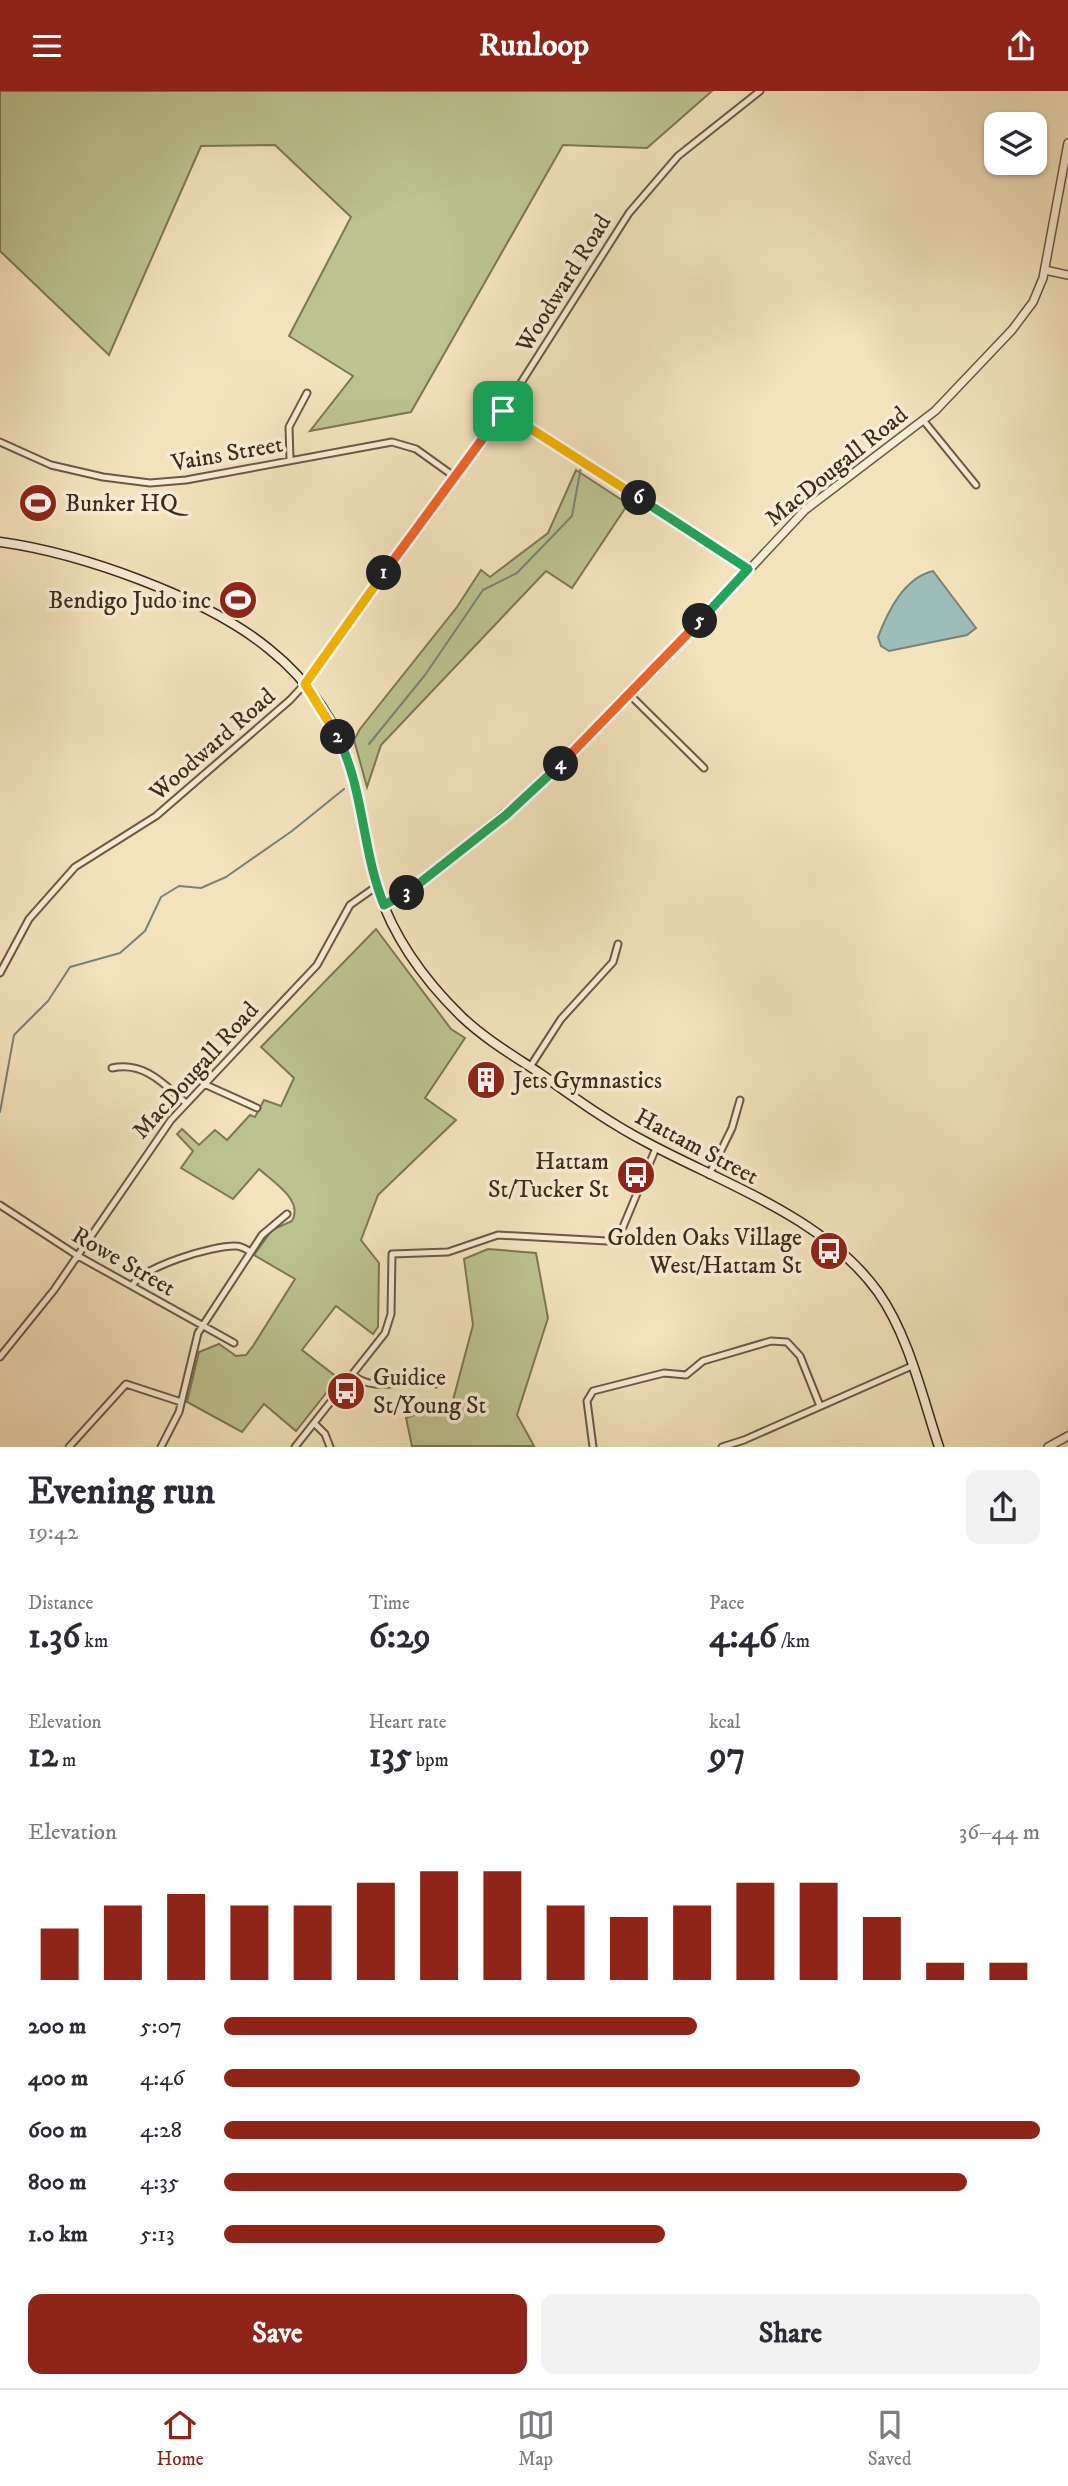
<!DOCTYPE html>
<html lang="en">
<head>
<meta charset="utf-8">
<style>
	:root { --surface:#fff; --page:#f2f2f3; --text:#2b2b33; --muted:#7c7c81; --line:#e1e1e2; --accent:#8f2418 }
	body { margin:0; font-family:"IM FELL DW Pica",serif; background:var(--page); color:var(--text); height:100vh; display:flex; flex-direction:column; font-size:26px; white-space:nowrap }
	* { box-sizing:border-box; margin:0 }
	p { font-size:23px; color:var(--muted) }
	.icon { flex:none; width:38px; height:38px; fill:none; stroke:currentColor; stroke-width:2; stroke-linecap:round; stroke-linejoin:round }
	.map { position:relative; height:1356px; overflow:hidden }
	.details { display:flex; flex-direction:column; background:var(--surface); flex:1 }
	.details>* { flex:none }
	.tools { position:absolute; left:984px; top:21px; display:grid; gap:14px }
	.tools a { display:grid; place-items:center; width:63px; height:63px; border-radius:14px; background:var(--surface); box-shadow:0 2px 5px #0004; font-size:35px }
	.pin { position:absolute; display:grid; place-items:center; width:60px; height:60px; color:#fff; margin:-30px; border-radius:14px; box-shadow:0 4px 10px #0006 }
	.km { position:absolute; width:35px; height:35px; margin:-18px; border-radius:50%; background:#222; color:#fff; font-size:19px; line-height:35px; text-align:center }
	.round { display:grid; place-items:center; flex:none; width:74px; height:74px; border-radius:14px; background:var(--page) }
	.overview { display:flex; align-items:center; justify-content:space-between; height:119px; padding:0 28px }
	h1 { font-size:38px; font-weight:700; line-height:52px }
	.stats { display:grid; grid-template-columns:repeat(3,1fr); gap:10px; height:119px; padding:7px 28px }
	.stats div { display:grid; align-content:center }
	.stats b { font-size:35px; font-weight:700 }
	.stats small { font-size:19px; font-weight:400 }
	.stats p { font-size:19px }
	.chart { height:196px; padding:14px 28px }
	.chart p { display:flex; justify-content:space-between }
	.chart svg { width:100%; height:126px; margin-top:7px; stroke:var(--accent); stroke-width:6 }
	.button { display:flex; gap:14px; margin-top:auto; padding:14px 28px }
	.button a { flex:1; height:80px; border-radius:14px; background:var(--accent); color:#fff; font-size:28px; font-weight:700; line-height:80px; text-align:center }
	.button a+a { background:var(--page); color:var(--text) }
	ul { padding:0 28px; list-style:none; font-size:23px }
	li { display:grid; grid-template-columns:112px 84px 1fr; align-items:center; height:52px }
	li i { height:18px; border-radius:9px; background:var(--accent) }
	header { display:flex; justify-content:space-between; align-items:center; height:91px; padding:0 28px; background:var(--accent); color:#fff; font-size:32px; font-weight:700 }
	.tab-bar { display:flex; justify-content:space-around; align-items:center; height:98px; border-top:2px solid var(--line); background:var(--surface); font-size:19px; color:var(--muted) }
	.tab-bar a { display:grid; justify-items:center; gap:4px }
	.tab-bar .selected { color:var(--accent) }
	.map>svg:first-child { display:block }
	.green { fill:#bcc390; stroke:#7c7756; stroke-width:2 }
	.water { fill:#9dbdb8; stroke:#77837a; stroke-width:2 }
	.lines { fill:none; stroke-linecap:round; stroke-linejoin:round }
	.stream { stroke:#77837a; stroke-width:2 }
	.minor-casing { stroke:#6a5945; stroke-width:9 }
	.tertiary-casing { stroke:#6a5945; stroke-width:10 }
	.secondary-casing { stroke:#3d2b1d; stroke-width:11 }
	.minor { stroke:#f7edd4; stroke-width:5 }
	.tertiary { stroke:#f7edd4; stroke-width:7 }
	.secondary { stroke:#f7edd4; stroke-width:8 }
	.split-1-casing { stroke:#fff; stroke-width:14 }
	.split-2-casing { stroke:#fff; stroke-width:14 }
	.split-3-casing { stroke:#fff; stroke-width:14 }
	.split-4-casing { stroke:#fff; stroke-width:14 }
	.split-5-casing { stroke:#fff; stroke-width:14 }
	.split-6-casing { stroke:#fff; stroke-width:14 }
	.split-7-casing { stroke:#fff; stroke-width:14 }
	.split-1 { stroke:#f0652b; stroke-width:9 }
	.split-2 { stroke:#f5b400; stroke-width:9 }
	.split-3 { stroke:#22a559; stroke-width:9 }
	.split-4 { stroke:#22a559; stroke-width:9 }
	.split-5 { stroke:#f0652b; stroke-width:9 }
	.split-6 { stroke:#22a559; stroke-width:9 }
	.split-7 { stroke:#f5b400; stroke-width:9 }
	.labels { text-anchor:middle; stroke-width:7; stroke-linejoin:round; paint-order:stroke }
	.street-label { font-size:24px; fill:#3d2b1d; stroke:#f7edd4 }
	.poi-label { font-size:24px; fill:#3d2b1d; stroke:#f7edd4; text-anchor:start }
</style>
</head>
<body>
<header><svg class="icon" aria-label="menu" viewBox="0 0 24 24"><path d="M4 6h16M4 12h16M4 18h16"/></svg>Runloop<svg class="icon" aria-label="share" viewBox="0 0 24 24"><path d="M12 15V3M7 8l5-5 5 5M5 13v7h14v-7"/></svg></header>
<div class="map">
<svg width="1068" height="1356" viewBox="0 0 1068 1356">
	<rect width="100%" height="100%" fill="#f3e3bd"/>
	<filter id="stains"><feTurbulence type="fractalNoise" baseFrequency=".00286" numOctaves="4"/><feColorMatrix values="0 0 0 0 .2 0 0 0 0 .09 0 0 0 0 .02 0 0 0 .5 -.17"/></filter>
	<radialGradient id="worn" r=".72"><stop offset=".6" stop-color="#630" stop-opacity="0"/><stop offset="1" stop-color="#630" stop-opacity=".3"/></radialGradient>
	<!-- green -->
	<path class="green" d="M0,0H712L647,57L563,54L411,321L310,340L353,285L289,245L351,126L275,54L201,55L109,264L0,160Z
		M576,379L628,413L572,497L546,480L381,654L367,696L354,649L360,638L457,516L481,479L490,486L548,442Z
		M376,838L451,938L465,947L425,1007L456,1029L378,1104L361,1149L379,1172L378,1236L373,1243L336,1215L302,1259L338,1287L296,1340L264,1313L242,1341L187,1311L199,1261L219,1253L236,1265L246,1264L253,1255L295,1188L254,1164L272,1139L292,1130C304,1109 272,1090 259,1078L233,1108L181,1077L193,1060L177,1043L182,1038L199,1054L215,1039L227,1049L250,1024L255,1026L264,1009L281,1015L294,987L261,956Z
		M488,1158L536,1162L548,1227L517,1324L534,1355H412L406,1327L453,1309L473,1234L464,1168Z"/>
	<!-- water -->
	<path class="water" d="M933,480L976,537L967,544L889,560L881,555L878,546C888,520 904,487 933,480Z"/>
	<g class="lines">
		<!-- stream -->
		<path class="stream" d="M369,653L425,584L483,499L517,482L572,425L581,376
			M0,1021L14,944L48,910L70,876L120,862L145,840L161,806L179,795L201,797L226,786L292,740L344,698"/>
		<defs>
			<path id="minor" d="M503,320L748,478
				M923,329L976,394
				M0,351L51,374L103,386L150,392L186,389L392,351L416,358L455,386
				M290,368L289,336L307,302
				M630,604L704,677
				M0,882L29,828L75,776L156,725L290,609L316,581L354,522L503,320L629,122L678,65L760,0
				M530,976L561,928L613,871L618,853
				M112,977C144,970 164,993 186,1012
				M204,993L257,1017
				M709,1084L732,1037L740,1009
				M0,1114L78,1165L234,1252
				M132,1195C141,1176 214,1154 236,1155C242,1155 247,1159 251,1161
				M0,1266L54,1199L171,1029L317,874L350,814L377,795
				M353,1284C376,1304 409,1284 436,1293
				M315,1333L325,1343L330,1356
				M69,1356L126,1293L181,1311
				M161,1356L179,1321L198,1242L262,1144L287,1123
				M295,1356L385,1242L391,1223L392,1163L448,1161L498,1144L607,1150L623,1136L656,1057
				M593,1356L587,1310L593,1300L664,1282L686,1284L703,1270L771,1250L787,1251L800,1265L820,1315
				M722,1356L744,1349L912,1275"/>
			<path id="tertiary" d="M1045,179L1068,184
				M384,814L417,795L547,687L660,574L805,419L935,320L1012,239L1033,211L1043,187L1068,52
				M1048,1356L1068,1345"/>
			<path id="secondary" d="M0,451C80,462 206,506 269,558C308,589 341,635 352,684C362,722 365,762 378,799C394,847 426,891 462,926C485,948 514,965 541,983C575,1007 609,1032 646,1051C724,1093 824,1126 878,1201C909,1245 922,1305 939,1356"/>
		</defs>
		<!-- minor casing -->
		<use href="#minor" class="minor-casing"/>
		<!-- tertiary casing -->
		<use href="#tertiary" class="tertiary-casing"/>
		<!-- secondary casing -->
		<use href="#secondary" class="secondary-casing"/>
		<!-- minor -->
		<use href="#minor" class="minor"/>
		<!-- tertiary -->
		<use href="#tertiary" class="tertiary"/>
		<!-- secondary -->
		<use href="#secondary" class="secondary"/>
	</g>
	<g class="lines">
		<defs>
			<path id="split-1" d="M384,482L503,320"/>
			<path id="split-2" d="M338,646L305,593L384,482"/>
			<path id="split-3" d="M338,646C364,699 362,760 384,814L407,802"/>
			<path id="split-4" d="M407,802L506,724L561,673"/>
			<path id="split-5" d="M561,673L700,530"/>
			<path id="split-6" d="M639,407L748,478L700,530"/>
			<path id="split-7" d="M503,320L639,407"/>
		</defs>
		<!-- split-1 casing -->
		<use href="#split-1" class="split-1-casing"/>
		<!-- split-2 casing -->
		<use href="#split-2" class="split-2-casing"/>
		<!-- split-3 casing -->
		<use href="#split-3" class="split-3-casing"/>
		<!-- split-4 casing -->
		<use href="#split-4" class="split-4-casing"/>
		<!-- split-5 casing -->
		<use href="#split-5" class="split-5-casing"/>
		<!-- split-6 casing -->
		<use href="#split-6" class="split-6-casing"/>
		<!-- split-7 casing -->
		<use href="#split-7" class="split-7-casing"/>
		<!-- split-1 -->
		<use href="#split-1" class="split-1"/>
		<!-- split-2 -->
		<use href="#split-2" class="split-2"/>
		<!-- split-3 -->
		<use href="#split-3" class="split-3"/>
		<!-- split-4 -->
		<use href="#split-4" class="split-4"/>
		<!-- split-5 -->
		<use href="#split-5" class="split-5"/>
		<!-- split-6 -->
		<use href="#split-6" class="split-6"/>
		<!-- split-7 -->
		<use href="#split-7" class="split-7"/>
	</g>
	<!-- icons -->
	<defs>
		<symbol id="stadium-disc" viewBox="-11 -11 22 22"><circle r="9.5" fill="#8f2418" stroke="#f7edd4"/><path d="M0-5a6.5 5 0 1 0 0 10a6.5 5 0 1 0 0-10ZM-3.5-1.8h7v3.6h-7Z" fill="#fff"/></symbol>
		<symbol id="building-disc" viewBox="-11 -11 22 22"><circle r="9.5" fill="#8f2418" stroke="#f7edd4"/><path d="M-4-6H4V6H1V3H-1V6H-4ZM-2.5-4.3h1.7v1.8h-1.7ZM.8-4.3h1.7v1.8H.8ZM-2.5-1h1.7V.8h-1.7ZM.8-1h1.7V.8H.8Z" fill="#fff"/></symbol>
		<symbol id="bus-disc" viewBox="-11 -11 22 22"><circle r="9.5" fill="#8f2418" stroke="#f7edd4"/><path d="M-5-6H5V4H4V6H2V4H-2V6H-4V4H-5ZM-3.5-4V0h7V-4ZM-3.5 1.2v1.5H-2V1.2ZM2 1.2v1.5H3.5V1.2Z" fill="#fff"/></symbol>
	</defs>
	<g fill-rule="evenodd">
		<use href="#stadium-disc" x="16" y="390" width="44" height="44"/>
		<use href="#stadium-disc" x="216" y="487" width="44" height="44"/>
		<use href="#building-disc" x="464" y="967" width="44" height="44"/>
		<use href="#bus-disc" x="614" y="1062" width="44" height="44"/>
		<use href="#bus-disc" x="807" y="1138" width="44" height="44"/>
		<use href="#bus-disc" x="324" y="1278" width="44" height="44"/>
	</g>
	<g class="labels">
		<!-- street labels -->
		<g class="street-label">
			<text transform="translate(563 192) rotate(-58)" y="8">Woodward Road</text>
			<text transform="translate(227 362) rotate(-10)" y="8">Vains Street</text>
			<text transform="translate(836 375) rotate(-39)" y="8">MacDougall Road</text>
			<text transform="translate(212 653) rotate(-41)" y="8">Woodward Road</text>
			<text transform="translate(195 979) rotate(-48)" y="8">MacDougall Road</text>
			<text transform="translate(697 1055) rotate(28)" y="8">Hattam Street</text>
			<text transform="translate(124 1170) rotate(30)" y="8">Rowe Street</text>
		</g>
		<!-- poi labels -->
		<g class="poi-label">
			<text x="65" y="420">Bunker HQ</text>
			<text x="211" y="517" text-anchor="end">Bendigo Judo inc</text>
			<text x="513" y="997">Jets Gymnastics</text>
			<text x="609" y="1078" text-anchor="end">Hattam<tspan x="609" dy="28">St/Tucker St</tspan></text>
			<text x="802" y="1154" text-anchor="end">Golden Oaks Village<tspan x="802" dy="28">West/Hattam St</tspan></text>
			<text x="373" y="1294">Guidice<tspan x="373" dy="28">St/Young St</tspan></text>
		</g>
	</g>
	<rect width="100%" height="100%" filter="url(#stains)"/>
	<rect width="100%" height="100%" fill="url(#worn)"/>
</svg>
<div class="tools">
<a><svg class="icon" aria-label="layers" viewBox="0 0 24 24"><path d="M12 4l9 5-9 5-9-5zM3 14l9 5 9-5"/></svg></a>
</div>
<div class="pin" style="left:503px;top:320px;background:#1e9e55"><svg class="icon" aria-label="arrive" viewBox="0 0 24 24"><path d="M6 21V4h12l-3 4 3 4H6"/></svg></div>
<b class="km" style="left:384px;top:482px">1</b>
<b class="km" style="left:338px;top:646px">2</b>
<b class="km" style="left:407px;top:802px">3</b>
<b class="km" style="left:561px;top:673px">4</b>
<b class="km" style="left:700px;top:530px">5</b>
<b class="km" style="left:639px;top:407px">6</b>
</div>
<section class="details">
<div class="overview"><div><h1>Evening run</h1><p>19:42</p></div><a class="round"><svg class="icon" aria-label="share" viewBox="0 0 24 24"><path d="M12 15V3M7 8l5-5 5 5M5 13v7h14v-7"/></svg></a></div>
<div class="stats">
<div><p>Distance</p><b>1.36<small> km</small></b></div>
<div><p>Time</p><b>6:29</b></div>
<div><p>Pace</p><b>4:46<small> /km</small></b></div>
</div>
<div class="stats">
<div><p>Elevation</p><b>12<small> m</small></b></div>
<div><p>Heart rate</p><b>135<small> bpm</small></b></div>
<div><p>kcal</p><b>97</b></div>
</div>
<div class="chart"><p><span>Elevation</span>36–44 m</p>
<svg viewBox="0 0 160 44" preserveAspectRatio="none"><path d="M5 44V26M15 44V18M25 44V14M35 44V18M45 44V18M55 44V10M65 44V6M75 44V6M85 44V18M95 44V22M105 44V18M115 44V10M125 44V10M135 44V22M145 44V38M155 44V38"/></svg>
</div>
<ul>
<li><b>200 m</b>5:07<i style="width:58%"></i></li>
<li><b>400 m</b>4:46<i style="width:78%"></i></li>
<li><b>600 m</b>4:28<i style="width:100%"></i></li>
<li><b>800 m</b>4:35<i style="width:91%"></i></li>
<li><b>1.0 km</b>5:13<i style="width:54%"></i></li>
</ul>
<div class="button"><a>Save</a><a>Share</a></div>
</section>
<nav class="tab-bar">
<a class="selected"><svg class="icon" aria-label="home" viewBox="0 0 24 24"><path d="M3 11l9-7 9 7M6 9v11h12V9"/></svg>Home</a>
<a><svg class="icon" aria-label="map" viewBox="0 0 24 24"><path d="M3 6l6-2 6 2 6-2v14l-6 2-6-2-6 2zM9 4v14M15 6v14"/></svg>Map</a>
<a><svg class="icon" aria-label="saved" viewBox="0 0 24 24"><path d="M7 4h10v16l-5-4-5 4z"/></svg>Saved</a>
</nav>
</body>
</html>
